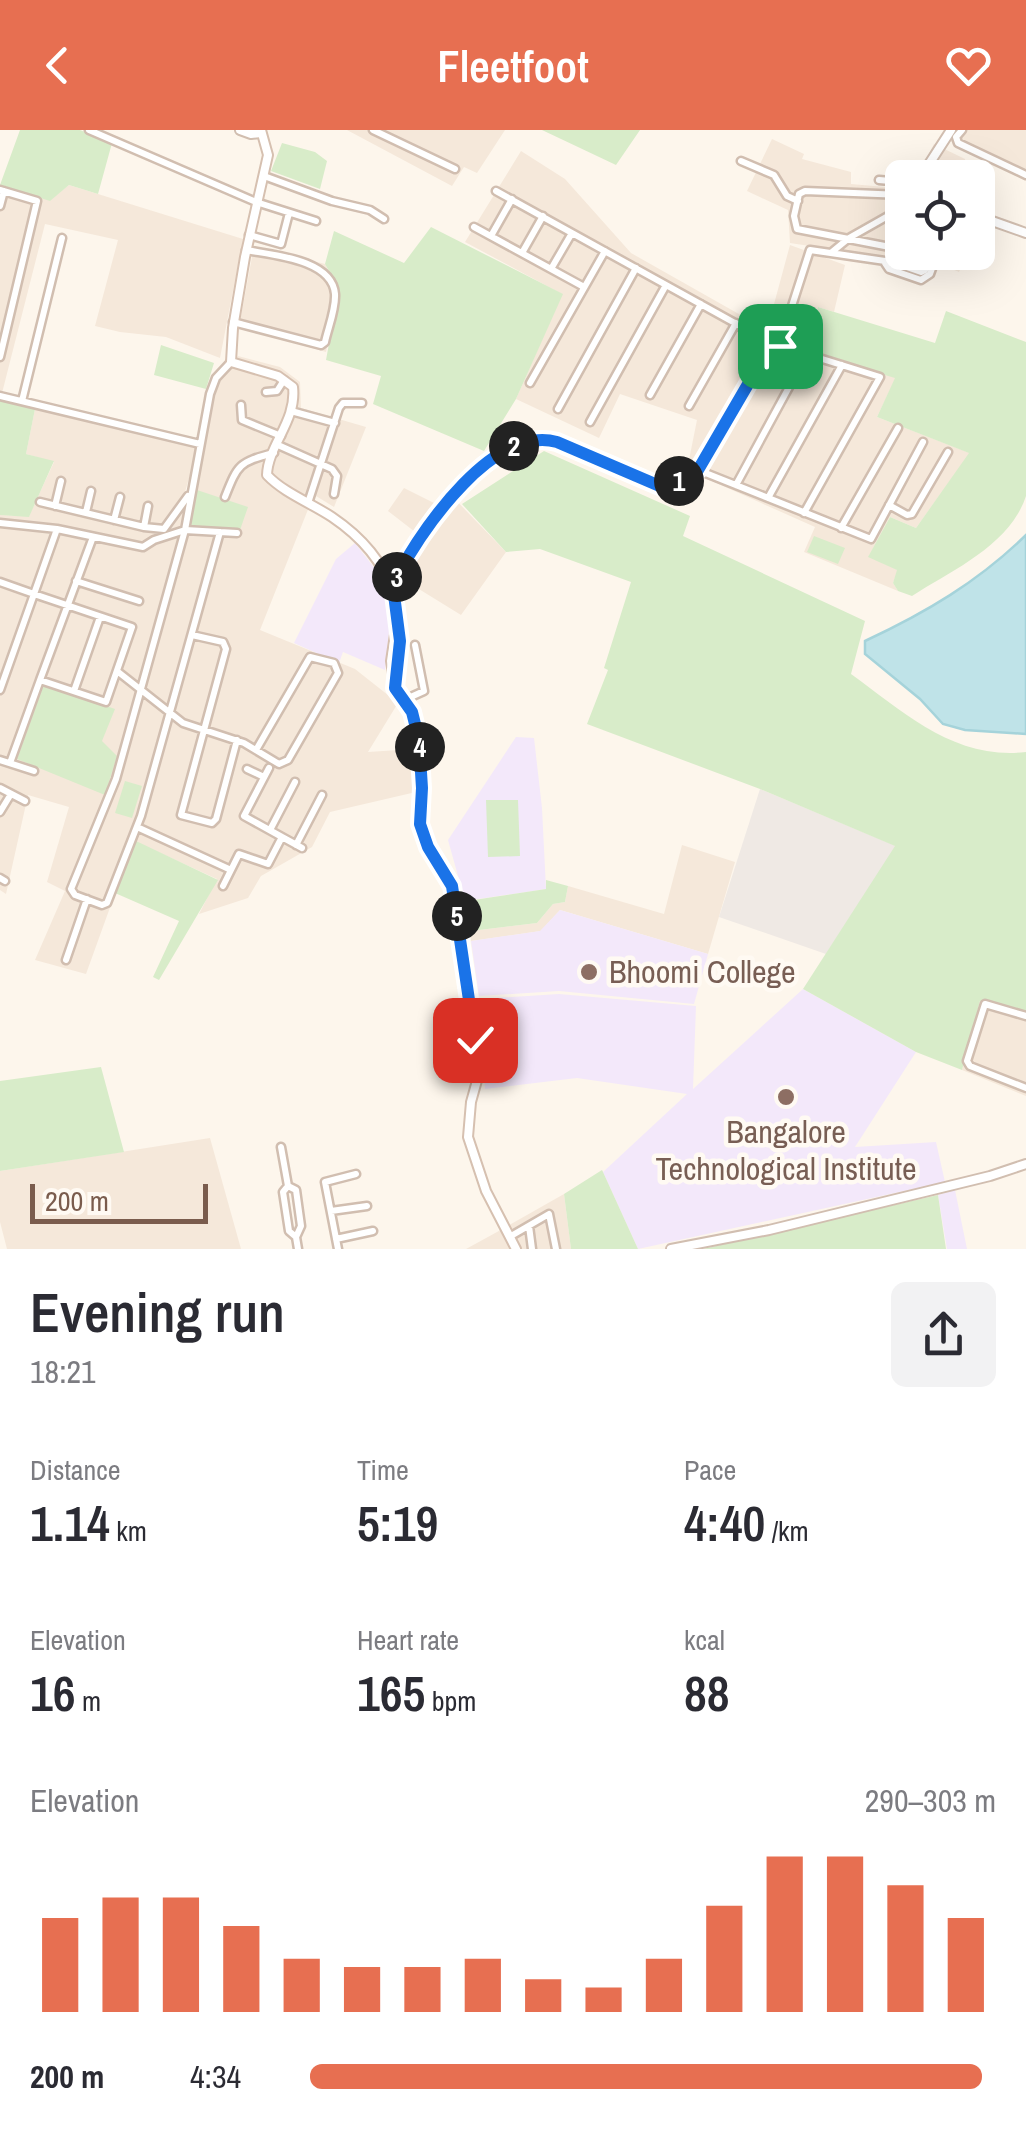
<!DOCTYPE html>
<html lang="en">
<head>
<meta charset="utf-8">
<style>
	:root { --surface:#fff; --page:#f2f2f3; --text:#2b2b33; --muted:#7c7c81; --accent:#e76f51 }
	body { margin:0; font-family:"Archivo Narrow",sans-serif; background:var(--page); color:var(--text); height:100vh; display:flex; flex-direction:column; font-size:38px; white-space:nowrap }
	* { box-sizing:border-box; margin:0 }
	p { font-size:32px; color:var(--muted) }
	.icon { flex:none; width:55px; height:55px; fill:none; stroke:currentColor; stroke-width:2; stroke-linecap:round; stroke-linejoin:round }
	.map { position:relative; height:1119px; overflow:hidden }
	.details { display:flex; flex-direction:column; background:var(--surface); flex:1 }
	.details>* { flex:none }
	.buttons { position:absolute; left:885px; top:30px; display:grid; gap:20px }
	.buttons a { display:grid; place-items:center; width:110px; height:110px; border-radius:15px; background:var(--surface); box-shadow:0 10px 40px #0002; font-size:50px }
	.scale { position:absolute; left:30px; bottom:25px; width:178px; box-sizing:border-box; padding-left:10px; border:5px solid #7a5c4d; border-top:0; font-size:28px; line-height:35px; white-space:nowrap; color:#7a5c4d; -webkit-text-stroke:8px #fffaf3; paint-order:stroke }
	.pin { position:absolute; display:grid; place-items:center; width:85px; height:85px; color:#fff; margin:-42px; border-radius:20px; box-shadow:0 5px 15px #0006 }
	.km { position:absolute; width:50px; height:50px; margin:-25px; border-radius:50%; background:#222; color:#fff; font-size:28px; line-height:50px; text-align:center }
	.round { display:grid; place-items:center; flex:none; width:105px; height:105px; border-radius:15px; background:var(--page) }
	.head { display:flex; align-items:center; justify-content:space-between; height:170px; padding:0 30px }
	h1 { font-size:55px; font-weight:600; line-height:75px }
	.stats { display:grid; grid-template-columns:repeat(3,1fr); gap:15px; height:170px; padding:10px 30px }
	.stats div { display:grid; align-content:center }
	.stats b { font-size:50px; font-weight:600 }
	.stats small { font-size:28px; font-weight:400 }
	.stats p { font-size:28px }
	.chart { height:280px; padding:20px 30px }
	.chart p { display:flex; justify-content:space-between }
	.chart svg { width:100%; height:180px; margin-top:10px; stroke:var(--accent); stroke-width:6 }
	ul { padding:0 30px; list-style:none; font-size:32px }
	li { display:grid; grid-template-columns:160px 120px 1fr; align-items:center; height:75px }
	li i { height:25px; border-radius:12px; background:var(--accent) }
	header { display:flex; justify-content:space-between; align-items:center; height:130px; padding:0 30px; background:var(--accent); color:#fff; font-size:45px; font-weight:600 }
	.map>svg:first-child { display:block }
	.residential { fill:#f5e8da }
	.industrial { fill:#efe9e4 }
	.education { fill:#f3e8fa }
	.green { fill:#d8ecc9 }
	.water { fill:#bfe3e8; stroke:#a5d3da; stroke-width:2.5 }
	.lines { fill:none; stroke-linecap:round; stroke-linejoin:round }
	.minor-casing { stroke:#d1beb0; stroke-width:11 }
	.tertiary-casing { stroke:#d1beb0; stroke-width:12 }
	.secondary-casing { stroke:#d6c0b0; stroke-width:12 }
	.minor { stroke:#fff; stroke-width:6 }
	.tertiary { stroke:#fff; stroke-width:8 }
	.secondary { stroke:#fff; stroke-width:8 }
	.route-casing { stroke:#fff; stroke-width:20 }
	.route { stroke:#1a73e8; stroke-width:12 }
	.education-dot { fill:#8d6e63; stroke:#fffaf3; stroke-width:4 }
	.labels { text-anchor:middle; stroke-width:9; stroke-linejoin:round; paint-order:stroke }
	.education-label { font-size:32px; fill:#785e54; stroke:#fffaf3; text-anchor:start }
</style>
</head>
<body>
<header><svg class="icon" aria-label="back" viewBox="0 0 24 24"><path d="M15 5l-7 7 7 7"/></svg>Fleetfoot<svg class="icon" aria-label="heart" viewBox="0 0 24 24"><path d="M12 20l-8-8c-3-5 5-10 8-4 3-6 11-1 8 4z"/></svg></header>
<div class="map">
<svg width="1026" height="1119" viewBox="0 0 1026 1119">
	<rect width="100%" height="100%" fill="#fdf6ec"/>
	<!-- residential -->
	<path class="residential" d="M347,0H505L477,43L464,37L452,56Z
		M959,0H1026V47L950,11Z
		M772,9L804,24L802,29L851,42V54L885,57L887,46L896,47L897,34L920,41L934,14L965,29L967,47L902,48V122L968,123L959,142L926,128L922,139L875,126L790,113L788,80L747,61Z
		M521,21L565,49L631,123L767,200L790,115L845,135L834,182L818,177L900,239L877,287L970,323L916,398L890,387L869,426L898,440L893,453L898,461L804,422L815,397L687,340L697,290L620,264L599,308L516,269L562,164L465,112Z
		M0,55L50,70L69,55L243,109L220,228L166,207L120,202L95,196L118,110L45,94L0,271Z
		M254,116L325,134L339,159L326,222L239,197Z
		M238,226L280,237L300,252L301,278L366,297L334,377L316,366L309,377L260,500L355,539L398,573L368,622L414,619L416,662L330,682L312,717L261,746L248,768L199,784L217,749L134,711L86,844L35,830L65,761L47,752L69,677L28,665L6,764L0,760V385L29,386L54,332L26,324L35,279L198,318L185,362L156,401L166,402L194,359L204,300L219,253Z
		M404,358L438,375L447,361L506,422L461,485L401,448L419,405L388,381Z
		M682,715L735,732L708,824L560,780L541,801L471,811V801L537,793L553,774L565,772L568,756L664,784Z
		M980,871L1026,885V966L962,940Z
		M210,1008L241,1119H7L0,1092V1041Z
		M564,1064L571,1119H466L497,1102Z"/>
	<!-- industrial -->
	<path class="industrial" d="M760,659L896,716L826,824L719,787Z"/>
	<!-- education -->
	<path class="education" d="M355,413L393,462L385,540L343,522L339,533L294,513L336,429Z
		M516,607L534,608L542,678L546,759L465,771L448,710Z
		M560,780L708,824L694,874L559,861L479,866L471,811L540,801Z
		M803,859L916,922L855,1017L936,1012L945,1052L638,1119L603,1042L687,964L577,948L485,959L479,869L559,864L696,876L693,959Z
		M955,1060L967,1119H947L938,1065Z"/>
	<!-- green -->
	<path class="green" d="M20,0H80L112,13L98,64L69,55L50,71L0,55Z
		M542,0H640L616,35Z
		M282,13L315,22L327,31L320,59L271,41Z
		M431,97L563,164L516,269L484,321L373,274L381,246L326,230L339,159L325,134L334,101L404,133Z
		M818,177L935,213L946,181L1026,212V366C1010,415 953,440 912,466L898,461L893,453L897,440L868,427L890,387L916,398L969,323L877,287L895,248L781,214L787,201L812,209Z
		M161,215L214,233L206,259L154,245Z
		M0,271L35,279L26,324L54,331L29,387L0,385Z
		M544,321L690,386L683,406L865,491L851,544C905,583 954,630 1026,622V885L980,871L962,940L916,922L803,859L895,716L760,659L587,594L608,540L604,538L631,452L540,419L506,422L462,374Z
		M194,359L248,377L240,400L191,397Z
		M814,406L845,418L838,434L807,422Z
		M44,554L115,579L102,611L117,626L105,665L17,629Z
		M125,651L142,656L132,688L115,683Z
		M486,670H518L520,726L488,727Z
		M134,710L218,750L159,850L153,847L179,791L115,763Z
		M546,750L568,756L565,772L553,774L537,793L471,801L467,771L546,759Z
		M101,937L124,1022L0,1041V951Z
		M602,1040L603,1042L638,1119H571L564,1064Z
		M938,1065L946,1119H703Z"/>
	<!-- water -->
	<path class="water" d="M1026,405V604L965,600L943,594L920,569L865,524V511C925,483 978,452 1026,405Z"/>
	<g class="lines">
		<defs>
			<path id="minor" d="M89,0L256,72L316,91
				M373,0L455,39
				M962,0L956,7L958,13L1026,45
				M741,31L774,45L787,66L798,71
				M264,46L332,71L370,80L384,89
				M879,50L902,52
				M0,60L37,71L0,227
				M496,61L771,213L880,247L804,383
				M0,76L4,61
				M474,97L584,157
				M249,105L281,114L289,83
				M491,106L512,69
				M895,118L797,99L794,86L799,64L805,61L902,65
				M832,122L849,108L902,78
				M522,123L543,86
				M885,133L889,139L921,150L930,144L938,122
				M551,139L572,103
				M233,192L321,215L325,212C328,198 336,179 335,164C332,129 272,125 246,120
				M530,253L605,121
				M266,262L277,261L284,250
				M650,265L701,174
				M0,266L200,314
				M22,271L62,108
				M241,275L242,290L281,306
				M689,276L736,193
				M558,279L636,138
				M291,281L335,293
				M590,292L666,155
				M278,315L332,339L337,346L334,364
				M698,340L871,409L923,312
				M736,355L807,224
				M225,367C238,334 239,332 274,323
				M768,368L842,235
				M40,372L144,397L164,399L188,366
				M308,373L339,278L343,273H362
				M889,375L907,385L912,384L948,322
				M55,376L61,351
				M86,382L91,361
				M114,390L120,367
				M0,393L57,399L143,417L154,410L185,400L210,264L216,248L231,232
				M144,397L148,376
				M841,398L898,298
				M220,402L141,686L107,773L102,775L75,765L71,759L116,649L185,400L237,403
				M76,451L139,471
				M0,452L34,464L57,399
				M393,457C413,404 493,295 557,312L662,357L677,353L698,340L791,179L810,120L892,132L921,142L925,140L931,122
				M192,505L223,512L226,519L181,685L212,693L216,689L237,610
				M117,541L183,593L244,613L279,634L288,630L338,543L334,533L310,527L256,620
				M40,550L93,407
				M0,560L34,464L132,497L106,572L40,550L10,633
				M74,561L100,487
				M404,570L424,561L415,515
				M0,630L34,641
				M269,638L244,686L282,707
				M247,639L264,647
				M0,658L25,671
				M0,682L11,664
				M137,697L231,740L239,724L268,734L282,707L302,718
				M270,700L295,652
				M296,715L322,665
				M0,748L5,751
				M223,756L231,740
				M66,830L87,769
				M1026,886L985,874L967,931L970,936L1026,958
				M281,1017L288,1056L296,1060L301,1096L296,1107L298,1119
				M288,1056L283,1062L289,1101L296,1107
				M331,1081L367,1076
				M529,1096L532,1119
				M511,1106L549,1084L556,1119
				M336,1109L373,1101
				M338,1119L325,1052L356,1044"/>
			<path id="tertiary" d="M240,0L251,4L261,3
				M920,48L951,0
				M978,86L1026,103
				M671,1119L769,1100L990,1046L1026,1034"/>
			<path id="secondary" d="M261,0L268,25L245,127L233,198L231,232L278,246L293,257C297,291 268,315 267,345C284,363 311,373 332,387C397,431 407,484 395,557
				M396,498L391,531L395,557L412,582L419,610L422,658L420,694L428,717L452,756L472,876L478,947L471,972L468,1007L486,1061L516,1119"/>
		</defs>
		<!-- minor casing -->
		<use href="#minor" class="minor-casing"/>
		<!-- tertiary casing -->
		<use href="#tertiary" class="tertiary-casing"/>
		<!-- secondary casing -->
		<use href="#secondary" class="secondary-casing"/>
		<!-- minor -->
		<use href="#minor" class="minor"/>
		<!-- tertiary -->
		<use href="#tertiary" class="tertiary"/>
		<!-- secondary -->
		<use href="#secondary" class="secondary"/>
	</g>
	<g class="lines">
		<defs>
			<path id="route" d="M475,910L452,756L428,717L420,694L422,658L419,610L412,582L395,558L400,511L393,457L397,446C424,397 493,295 557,312L662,357L698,340L772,213L780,216"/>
		</defs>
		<!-- route casing -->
		<use href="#route" class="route-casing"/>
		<!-- route -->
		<use href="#route" class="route"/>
	</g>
	<!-- markers -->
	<g class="education-dot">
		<circle cx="589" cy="842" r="10"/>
		<circle cx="786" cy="967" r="10"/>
	</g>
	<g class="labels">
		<!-- education labels -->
		<g class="education-label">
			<text x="609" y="853">Bhoomi College</text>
			<text x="786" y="1013" text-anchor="middle">Bangalore<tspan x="786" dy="37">Technological Institute</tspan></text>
		</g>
	</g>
</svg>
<div class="buttons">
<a><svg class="icon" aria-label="locate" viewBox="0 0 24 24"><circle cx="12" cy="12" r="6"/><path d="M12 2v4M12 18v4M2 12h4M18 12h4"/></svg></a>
</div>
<div class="scale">200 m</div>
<div class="pin" style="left:780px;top:216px;background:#1e9e55"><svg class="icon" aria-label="arrive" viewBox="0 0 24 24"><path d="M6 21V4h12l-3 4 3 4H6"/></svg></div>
<div class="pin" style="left:475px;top:910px;background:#d93025"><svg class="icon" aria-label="check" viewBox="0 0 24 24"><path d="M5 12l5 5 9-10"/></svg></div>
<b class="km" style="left:679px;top:351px">1</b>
<b class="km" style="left:514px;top:316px">2</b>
<b class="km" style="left:397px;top:447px">3</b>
<b class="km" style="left:420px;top:617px">4</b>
<b class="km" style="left:457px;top:786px">5</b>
</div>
<section class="details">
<div class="head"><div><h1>Evening run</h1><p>18:21</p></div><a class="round"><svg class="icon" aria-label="share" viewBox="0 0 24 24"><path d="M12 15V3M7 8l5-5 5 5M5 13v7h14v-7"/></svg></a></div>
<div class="stats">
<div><p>Distance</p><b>1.14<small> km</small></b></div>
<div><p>Time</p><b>5:19</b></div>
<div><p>Pace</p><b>4:40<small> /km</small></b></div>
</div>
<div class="stats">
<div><p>Elevation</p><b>16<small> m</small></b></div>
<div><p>Heart rate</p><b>165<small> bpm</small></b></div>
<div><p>kcal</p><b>88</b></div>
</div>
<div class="chart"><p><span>Elevation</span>290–303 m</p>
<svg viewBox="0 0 160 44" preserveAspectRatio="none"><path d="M5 44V21M15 44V16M25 44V16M35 44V23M45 44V31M55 44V33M65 44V33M75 44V31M85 44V36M95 44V38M105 44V31M115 44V18M125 44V6M135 44V6M145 44V13M155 44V21"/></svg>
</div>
<ul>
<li><b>200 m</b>4:34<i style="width:98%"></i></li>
</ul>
</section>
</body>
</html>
